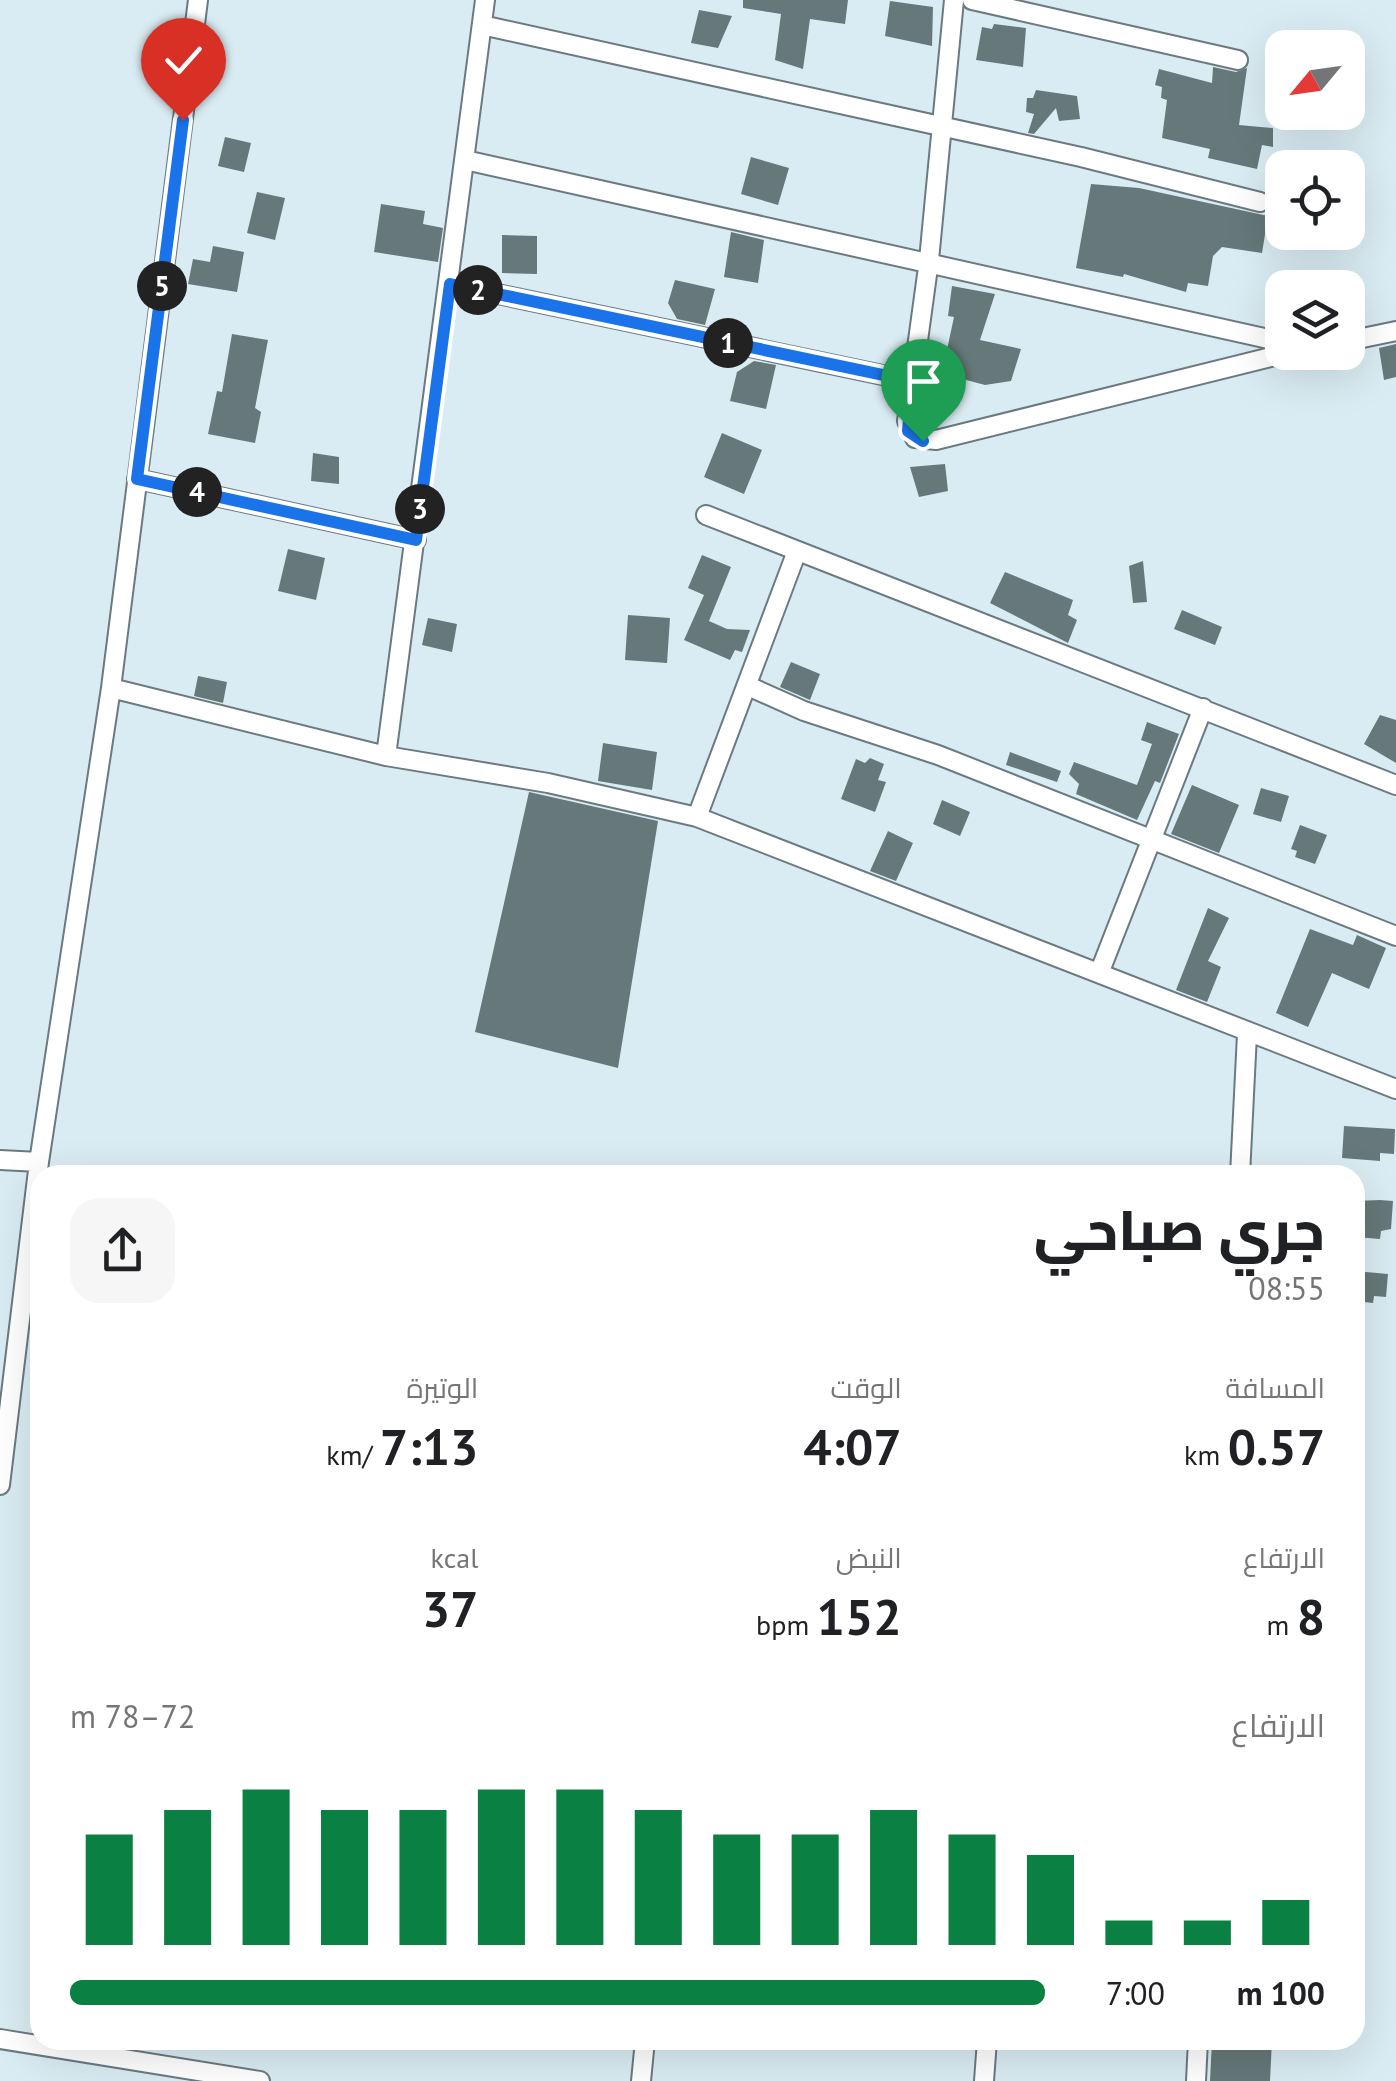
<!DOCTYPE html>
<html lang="ar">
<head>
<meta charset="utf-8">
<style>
	:root { --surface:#fff; --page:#f6f6f6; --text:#202124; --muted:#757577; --accent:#0b8043 }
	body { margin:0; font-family:"PT Sans",Cairo,sans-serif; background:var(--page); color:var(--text); direction:rtl; height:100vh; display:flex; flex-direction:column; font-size:38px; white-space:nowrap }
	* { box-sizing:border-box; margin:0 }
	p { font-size:32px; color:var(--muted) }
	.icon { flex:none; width:55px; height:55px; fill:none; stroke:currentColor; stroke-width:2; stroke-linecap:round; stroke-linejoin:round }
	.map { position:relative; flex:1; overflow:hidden; direction:ltr }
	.drawer { position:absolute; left:30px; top:1165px; width:1335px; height:885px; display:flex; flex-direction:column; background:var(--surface); border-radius:30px; box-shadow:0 10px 40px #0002; direction:rtl }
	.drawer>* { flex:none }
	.needle { width:65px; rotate:241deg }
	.fabs { position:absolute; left:1265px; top:30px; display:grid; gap:20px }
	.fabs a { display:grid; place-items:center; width:100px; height:100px; border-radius:20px; background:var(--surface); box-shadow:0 10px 40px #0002; font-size:50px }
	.pin { position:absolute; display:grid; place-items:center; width:85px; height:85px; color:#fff; margin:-102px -42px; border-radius:50% 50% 50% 0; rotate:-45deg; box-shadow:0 0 10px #0007 }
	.pin .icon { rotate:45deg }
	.km { position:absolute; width:50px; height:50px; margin:-25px; border-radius:50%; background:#222; color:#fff; font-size:28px; line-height:50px; text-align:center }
	.round { display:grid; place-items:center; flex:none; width:105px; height:105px; border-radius:30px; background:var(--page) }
	.overview { display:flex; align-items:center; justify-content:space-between; height:170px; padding:0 40px }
	h1 { font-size:55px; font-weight:800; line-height:75px }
	.metrics { display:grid; grid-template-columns:repeat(3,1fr); gap:15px; height:170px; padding:10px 40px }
	.metrics div { display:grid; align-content:center }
	.metrics b { font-size:50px; font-weight:800 }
	.metrics small { font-size:28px; font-weight:400 }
	.metrics p { font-size:28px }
	.chart { height:280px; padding:20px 40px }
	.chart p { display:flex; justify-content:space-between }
	.chart svg { width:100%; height:180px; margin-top:10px; stroke:var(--accent); stroke-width:6 }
	ul { padding:0 40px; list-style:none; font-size:32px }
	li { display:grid; grid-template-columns:160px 120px 1fr; align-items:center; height:75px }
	li i { height:25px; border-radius:12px; background:var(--accent) }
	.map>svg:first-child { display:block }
	.building { fill:#667879 }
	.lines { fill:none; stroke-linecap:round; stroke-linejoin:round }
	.minor-casing { stroke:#6a7a80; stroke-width:22 }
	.minor { stroke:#fff; stroke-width:18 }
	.route-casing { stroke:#fff; stroke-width:20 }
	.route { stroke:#1a73e8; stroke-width:12 }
</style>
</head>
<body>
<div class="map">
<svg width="1396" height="2081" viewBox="0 0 1396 2081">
	<rect width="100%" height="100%" fill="#daecf3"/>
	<!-- building -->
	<path class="building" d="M743,0H848L845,24L810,19L803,69L775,60L781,14L743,8Z
		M890,1L933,7L932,46L885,36Z
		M699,10L732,16L718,48L691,43Z
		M994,24L1026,28L1023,67L976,60L982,27L992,29Z
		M1213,67L1236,72L1247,68L1239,125L1273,128V147L1262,145L1257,169L1208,158L1210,149L1162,138L1167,100L1161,98L1162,87L1155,85L1159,69L1212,83Z
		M1036,90L1077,96L1080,119L1059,121L1056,108L1034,134L1028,133L1034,114L1026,112L1027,98H1033Z
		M225,137L251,143L244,172L218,166Z
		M751,157L789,168L778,205L741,194Z
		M1091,184L1139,188L1268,216L1262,253L1222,247L1213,256L1208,286L1188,283L1186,292L1124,274L1123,277L1076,268Z
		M257,192L285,198L275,240L247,233Z
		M381,204L425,211L423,224L443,228L438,262L374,252Z
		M731,232L764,240L758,283L724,277Z
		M502,235L537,236V274L502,273Z
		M213,246L244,252L237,292L188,284L193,259L210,262Z
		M675,280L715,289L705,325L677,319L668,303Z
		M952,286L995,294L980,340L1021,349L1011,381L985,385L955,377L951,371L956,357L945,359L954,317L948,316Z
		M232,334L268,340L255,408L261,412L255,443L208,434L217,391L222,392Z
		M1396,344V377L1384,380L1379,348Z
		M754,361L776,365L766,409L730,401L737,372Z
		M722,433L762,450L744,494L704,477Z
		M313,453L339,457V484L311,481Z
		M945,464L948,491L919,497L910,467Z
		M288,549L325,558L316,600L278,591Z
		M702,555L731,567L709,621L727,629L750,630L742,652L735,650L730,660L684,640L704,595L688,588Z
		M1143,561L1147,602L1133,603L1129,566Z
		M1005,572L1073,600L1068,615L1077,620L1068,643L990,603Z
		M1182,610L1222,627L1215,645L1174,629Z
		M628,615L670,618L667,663L625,660Z
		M428,618L457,624L452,652L422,645Z
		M791,662L820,674L810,700L780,687Z
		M198,676L227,682L223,703L194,696Z
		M1380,715L1396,720V763L1364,744Z
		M1147,722L1179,734L1160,783L1155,781L1137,820L1076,794L1079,784L1069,774L1074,762L1137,785L1152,744L1141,740Z
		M603,743L657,752L652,790L598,781Z
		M1010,752L1061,771L1057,782L1006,765Z
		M870,758L884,764L878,780L886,782L875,812L841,799L856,759L865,763Z
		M1192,785L1239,805L1219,853L1171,834Z
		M1261,788L1289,796L1281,822L1253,814Z
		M529,792L658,821L618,1068L475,1032Z
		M942,800L970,812L960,836L933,824Z
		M1300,825L1327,835L1315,864L1295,857L1297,851L1291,849Z
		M888,831L913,843L896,881L870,871Z
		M1208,908L1229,918L1208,961L1221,967L1207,1002L1176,990Z
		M1310,929L1353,945L1357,935L1386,948L1369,989L1332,973L1308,1027L1276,1013Z
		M1344,1126L1395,1129L1394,1154L1380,1153V1161L1342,1158Z
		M1380,1200L1393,1201L1391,1229L1381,1231L1380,1239L1355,1237V1201Z
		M1355,1271L1388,1274L1386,1297L1374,1296L1373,1303L1355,1301Z
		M1212,2040H1272L1270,2081H1210Z"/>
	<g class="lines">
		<defs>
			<path id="minor" d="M954,0L929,260L907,421L915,438L936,440L1291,352
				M972,0L1238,60
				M482,25L1081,157L1260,202
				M465,160L1282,342
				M450,284L911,381
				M1348,341L1396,331
				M137,479L416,540
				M706,515L1396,785
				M748,686L804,711L938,755L1396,936
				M111,688L386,756L548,783L697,817L1396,1089
				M386,756L485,0
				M697,817L797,551
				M1100,971L1203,708
				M0,1160L39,1162L0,1485
				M39,1162L111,688L198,0
				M1240,1175L1247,1034
				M0,2039L260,2081
				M641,2081L645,2040
				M984,2081L987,2040
				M1196,2081L1198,2040"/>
		</defs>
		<!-- minor casing -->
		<use href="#minor" class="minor-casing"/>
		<!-- minor -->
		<use href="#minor" class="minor"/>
	</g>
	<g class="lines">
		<defs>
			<path id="route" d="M183,120L137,479L416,540L450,284L912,381L908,431L923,441"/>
		</defs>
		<!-- route casing -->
		<use href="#route" class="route-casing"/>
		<!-- route -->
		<use href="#route" class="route"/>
	</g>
</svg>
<div class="fabs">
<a><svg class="needle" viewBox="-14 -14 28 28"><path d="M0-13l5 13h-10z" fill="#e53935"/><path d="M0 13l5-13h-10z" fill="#757577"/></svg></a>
<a><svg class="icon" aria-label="locate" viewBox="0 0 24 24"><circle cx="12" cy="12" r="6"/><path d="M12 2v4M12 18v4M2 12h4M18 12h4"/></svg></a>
<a><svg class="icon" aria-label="layers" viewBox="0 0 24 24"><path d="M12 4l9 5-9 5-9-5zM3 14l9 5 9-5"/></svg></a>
</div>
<div class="pin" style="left:923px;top:441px;background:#1e9e55"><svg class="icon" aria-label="arrive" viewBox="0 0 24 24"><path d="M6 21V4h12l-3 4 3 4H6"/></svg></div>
<div class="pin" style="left:183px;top:120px;background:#d93025"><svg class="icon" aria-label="check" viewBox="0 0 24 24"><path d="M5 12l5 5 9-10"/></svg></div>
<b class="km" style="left:728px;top:343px">1</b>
<b class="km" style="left:478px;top:290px">2</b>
<b class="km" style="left:420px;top:509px">3</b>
<b class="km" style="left:197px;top:492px">4</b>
<b class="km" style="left:162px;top:286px">5</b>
<section class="drawer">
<div class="overview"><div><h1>جري صباحي</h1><p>08:55</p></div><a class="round"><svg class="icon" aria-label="share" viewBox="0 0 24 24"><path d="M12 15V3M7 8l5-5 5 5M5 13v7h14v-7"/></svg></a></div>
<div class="metrics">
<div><p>المسافة</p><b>0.57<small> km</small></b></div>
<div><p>الوقت</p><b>4:07</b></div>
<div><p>الوتيرة</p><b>7:13<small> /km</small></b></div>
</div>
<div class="metrics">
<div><p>الارتفاع</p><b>8<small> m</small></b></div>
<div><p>النبض</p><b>152<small> bpm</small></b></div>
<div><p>kcal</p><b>37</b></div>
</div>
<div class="chart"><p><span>الارتفاع</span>72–78 m</p>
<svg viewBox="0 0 160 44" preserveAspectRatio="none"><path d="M5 44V17M15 44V11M25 44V6M35 44V11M45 44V11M55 44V6M65 44V6M75 44V11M85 44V17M95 44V17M105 44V11M115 44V17M125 44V22M135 44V38M145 44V38M155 44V33"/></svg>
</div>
<ul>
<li><b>100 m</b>7:00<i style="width:100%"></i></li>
</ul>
</section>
</div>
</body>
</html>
